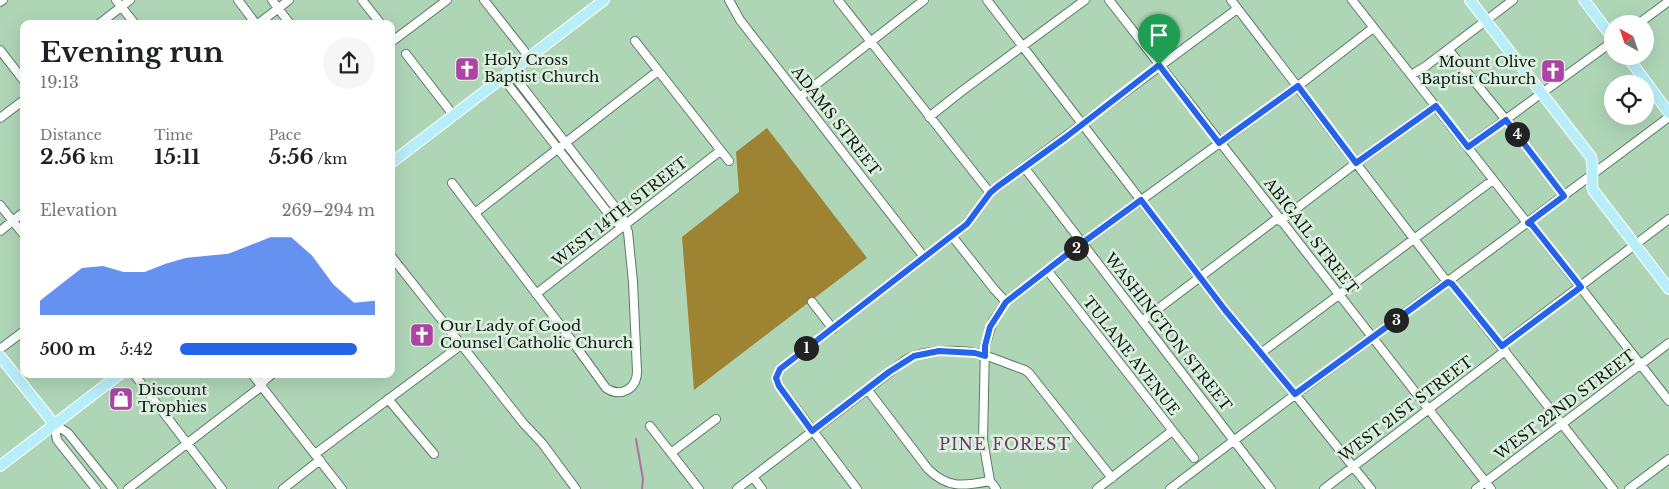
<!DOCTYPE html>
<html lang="en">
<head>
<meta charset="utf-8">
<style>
	:root { --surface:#fff; --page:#f6f6f6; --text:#202124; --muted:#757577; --accent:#2563eb }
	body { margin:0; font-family:"Libre Baskerville",serif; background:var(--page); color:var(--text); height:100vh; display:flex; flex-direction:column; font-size:19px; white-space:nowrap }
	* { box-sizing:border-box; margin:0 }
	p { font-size:16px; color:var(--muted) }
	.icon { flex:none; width:28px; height:28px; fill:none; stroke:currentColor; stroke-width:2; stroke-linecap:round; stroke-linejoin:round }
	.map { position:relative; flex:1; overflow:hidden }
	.side { position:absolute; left:20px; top:20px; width:375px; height:358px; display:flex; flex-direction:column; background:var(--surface); border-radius:10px; box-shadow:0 5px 20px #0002 }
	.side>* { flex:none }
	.needle { width:32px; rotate:320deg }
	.fabs { position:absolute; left:1604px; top:15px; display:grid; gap:10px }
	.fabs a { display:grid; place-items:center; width:50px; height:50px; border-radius:50%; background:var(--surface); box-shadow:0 5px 20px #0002; font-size:25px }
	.pin { position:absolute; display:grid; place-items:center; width:42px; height:42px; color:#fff; margin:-51px -21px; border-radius:50% 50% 50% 0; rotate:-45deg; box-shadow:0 0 5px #0007 }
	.pin .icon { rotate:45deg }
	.km { position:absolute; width:25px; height:25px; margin:-12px; border-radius:50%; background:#222; color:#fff; font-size:14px; line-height:25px; text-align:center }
	.round { display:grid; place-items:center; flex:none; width:52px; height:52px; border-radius:26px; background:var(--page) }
	.headline { display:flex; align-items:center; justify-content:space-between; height:85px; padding:0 20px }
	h1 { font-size:28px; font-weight:700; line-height:38px }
	.figures { display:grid; grid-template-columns:repeat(3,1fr); gap:8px; height:85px; padding:5px 20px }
	.figures div { display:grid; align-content:center }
	.figures b { font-size:21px; font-weight:700 }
	.figures small { font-size:14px; font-weight:400 }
	.figures p { font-size:14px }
	.chart { height:140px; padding:10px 20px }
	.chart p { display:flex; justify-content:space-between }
	.chart svg { width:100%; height:90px; margin-top:5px; fill:var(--accent); opacity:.7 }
	ul { padding:0 20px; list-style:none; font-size:16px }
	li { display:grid; grid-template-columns:80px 60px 1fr; align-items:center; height:38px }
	li i { height:12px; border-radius:6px; background:var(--accent) }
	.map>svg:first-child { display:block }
	.forest { fill:#9d8332 }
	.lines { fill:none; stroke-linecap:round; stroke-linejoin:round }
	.stream { stroke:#ad71a5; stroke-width:2 }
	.minor-casing { stroke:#597c61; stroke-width:10 }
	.major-casing { stroke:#fff; stroke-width:12 }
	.minor { stroke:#fff; stroke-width:8 }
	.major { stroke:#b8eef9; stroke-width:10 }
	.route-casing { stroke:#fff; stroke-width:10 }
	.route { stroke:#2563eb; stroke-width:6 }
	.labels { text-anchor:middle; stroke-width:5; stroke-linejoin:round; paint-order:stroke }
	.poi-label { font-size:15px; fill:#0d1b10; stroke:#ddf0e0; text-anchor:start }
	.street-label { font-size:15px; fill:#0d1b10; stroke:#ddf0e0 }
	.neighbourhood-label { font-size:16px; letter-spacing:1px; fill:#6f3969; stroke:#ddf0e0 }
</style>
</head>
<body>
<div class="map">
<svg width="1669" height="489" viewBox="0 0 1669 489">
	<rect width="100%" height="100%" fill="#afd5b7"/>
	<!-- forest -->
	<path class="forest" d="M767,128L867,258L694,390L682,237L739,192L736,152Z"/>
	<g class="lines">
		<!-- stream -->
		<path class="stream" d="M636,439L643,479L642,489"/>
		<defs>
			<path id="minor" d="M116,0L135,24
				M238,0L256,24
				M272,0L290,24
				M362,0L381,24
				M484,0L529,57
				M729,0L740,20L924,257
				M838,0L990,193
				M987,0L1225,310L1290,388L1371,489
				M1109,0L1491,489
				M1231,0L1444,278L1452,284L1613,489
				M1352,0L1524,219L1532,225L1669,401
				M0,2L3,0
				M99,24L130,0
				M258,24L289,0
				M1638,24L1669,1
				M391,36L394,40L447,0
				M635,41L729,161
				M1448,49L1506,120L1564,196
				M0,50L24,81
				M406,54L454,116
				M1411,75L1426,66L1513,0
				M503,78L615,222L625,226
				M800,97L924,0
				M929,117L962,91L1085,0
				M0,118L24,100
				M1468,147L1612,42
				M1024,167L1271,489
				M452,183L567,334L606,388C621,398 637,389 637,371L633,282L628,232L622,216L511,72
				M0,205L24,235
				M475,213L658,71
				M1280,221L1356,163L1436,106
				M0,231L24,212
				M952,236L994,289L1006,302
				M391,256L524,424L542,443L576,489
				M1047,270L1194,458
				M536,294L720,151
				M812,302L833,329
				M1142,321L1278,218
				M1501,346L1669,219
				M0,349L24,331
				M1261,353L1493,180
				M134,374L222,489
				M252,374L342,489
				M867,389L928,469C948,489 964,486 990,481
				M388,399L434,454
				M54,424L68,433L113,489
				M54,424L57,440L96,489
				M650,426L699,489
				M671,453L716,419
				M315,454L461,345
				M753,477L762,489
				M128,489L258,389L265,380L272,374
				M283,489L320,460
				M737,489L907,359C924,349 961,349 980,354C995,358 1010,365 1025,370L1029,373L1112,478
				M857,489L779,386L776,378L780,369L967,224L990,193L997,187L1237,9
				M996,489L990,481L983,440L985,346L993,321L1006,302L1074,249L1298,86L1373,28
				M1097,489L1172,431
				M1170,489C1335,363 1503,242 1669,117
				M1324,489L1505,351
				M1476,489L1669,343
				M1629,489L1669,459"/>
			<path id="major" d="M1470,0L1591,157C1595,168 1590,179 1593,190L1669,289
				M1584,0L1612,37
				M1627,56L1669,113
				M391,163L604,0
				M0,356L54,424
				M0,466L120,374"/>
		</defs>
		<!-- minor casing -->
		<use href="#minor" class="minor-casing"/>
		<!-- major casing -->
		<use href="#major" class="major-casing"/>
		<!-- minor -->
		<use href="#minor" class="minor"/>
		<!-- major -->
		<use href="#major" class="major"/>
	</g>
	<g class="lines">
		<defs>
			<path id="route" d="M1159,65L1219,143L1298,86L1356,163L1436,106L1468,147L1506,120L1564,196L1528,223L1532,225L1581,287L1502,346L1452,284L1448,282L1295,394L1225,310L1141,200L1074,249L1006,302L990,327L985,346V356L975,353L939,351L914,356L889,372L812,431L779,386L776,378L780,369L967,224L990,193L997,187L1066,137Z"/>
		</defs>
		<!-- route casing -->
		<use href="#route" class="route-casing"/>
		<!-- route -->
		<use href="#route" class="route"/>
	</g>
	<!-- icons -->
	<defs>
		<symbol id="church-square" viewBox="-11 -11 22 22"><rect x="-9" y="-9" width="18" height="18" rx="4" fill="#ad43a4" stroke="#ddf0e0"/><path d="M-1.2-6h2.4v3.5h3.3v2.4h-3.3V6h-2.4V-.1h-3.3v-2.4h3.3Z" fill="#fff"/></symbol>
		<symbol id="shop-square" viewBox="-11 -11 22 22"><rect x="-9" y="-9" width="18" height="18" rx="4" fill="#ad43a4" stroke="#ddf0e0"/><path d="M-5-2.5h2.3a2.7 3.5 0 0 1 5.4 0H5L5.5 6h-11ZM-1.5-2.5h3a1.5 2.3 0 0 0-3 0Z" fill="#fff"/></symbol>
	</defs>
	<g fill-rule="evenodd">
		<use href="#church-square" x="453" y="55" width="28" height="28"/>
		<use href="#church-square" x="1539" y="57" width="28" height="28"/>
		<use href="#church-square" x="408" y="321" width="28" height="28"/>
		<use href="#shop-square" x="107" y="385" width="28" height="28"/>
	</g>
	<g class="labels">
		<!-- poi labels -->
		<g class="poi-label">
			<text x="484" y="65">Holy Cross<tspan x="484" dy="17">Baptist Church</tspan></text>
			<text x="1536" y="67" text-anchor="end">Mount Olive<tspan x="1536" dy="17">Baptist Church</tspan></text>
			<text x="440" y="331">Our Lady of Good<tspan x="440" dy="17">Counsel Catholic Church</tspan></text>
			<text x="138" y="395">Discount<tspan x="138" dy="17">Trophies</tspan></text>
		</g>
		<!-- street labels -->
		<g class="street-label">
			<text transform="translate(836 121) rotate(52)" y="5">ADAMS STREET</text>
			<text transform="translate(620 212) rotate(-38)" y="5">WEST 14TH STREET</text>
			<text transform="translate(1311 236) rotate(52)" y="5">ABIGAIL STREET</text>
			<text transform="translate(1168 332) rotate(52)" y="5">WASHINGTON STREET</text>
			<text transform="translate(1131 356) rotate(52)" y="5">TULANE AVENUE</text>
			<text transform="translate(1565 405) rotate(-37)" y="5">WEST 22ND STREET</text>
			<text transform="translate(1406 409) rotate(-37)" y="5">WEST 21ST STREET</text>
		</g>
		<!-- neighbourhood labels -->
		<g class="neighbourhood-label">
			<text x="1005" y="450">PINE FOREST</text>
		</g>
	</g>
</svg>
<div class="fabs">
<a><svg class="needle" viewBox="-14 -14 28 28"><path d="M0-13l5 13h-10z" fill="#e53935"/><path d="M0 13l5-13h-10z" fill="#757577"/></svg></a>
<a><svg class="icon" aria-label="locate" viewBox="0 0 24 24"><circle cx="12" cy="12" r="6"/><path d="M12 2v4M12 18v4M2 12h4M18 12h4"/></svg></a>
</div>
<div class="pin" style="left:1159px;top:65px;background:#1e9e55"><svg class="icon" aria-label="arrive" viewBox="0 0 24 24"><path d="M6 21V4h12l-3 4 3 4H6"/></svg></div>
<b class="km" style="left:806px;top:348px">1</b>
<b class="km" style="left:1076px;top:248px">2</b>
<b class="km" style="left:1396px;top:320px">3</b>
<b class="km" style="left:1517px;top:134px">4</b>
<section class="side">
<div class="headline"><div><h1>Evening run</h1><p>19:13</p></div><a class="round"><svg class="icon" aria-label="share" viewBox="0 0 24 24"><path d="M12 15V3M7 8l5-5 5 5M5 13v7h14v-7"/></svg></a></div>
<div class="figures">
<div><p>Distance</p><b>2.56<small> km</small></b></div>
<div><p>Time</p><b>15:11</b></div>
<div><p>Pace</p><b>5:56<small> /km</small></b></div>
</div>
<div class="chart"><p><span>Elevation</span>269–294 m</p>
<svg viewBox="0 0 160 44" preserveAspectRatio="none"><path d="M0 44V37L10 29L20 21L30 20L40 23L50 23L60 19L70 16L80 15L90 14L100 10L110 6L120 6L130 15L140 29L150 38L160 37V44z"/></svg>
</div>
<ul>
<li><b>500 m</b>5:42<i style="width:91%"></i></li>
</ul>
</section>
</div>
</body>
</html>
